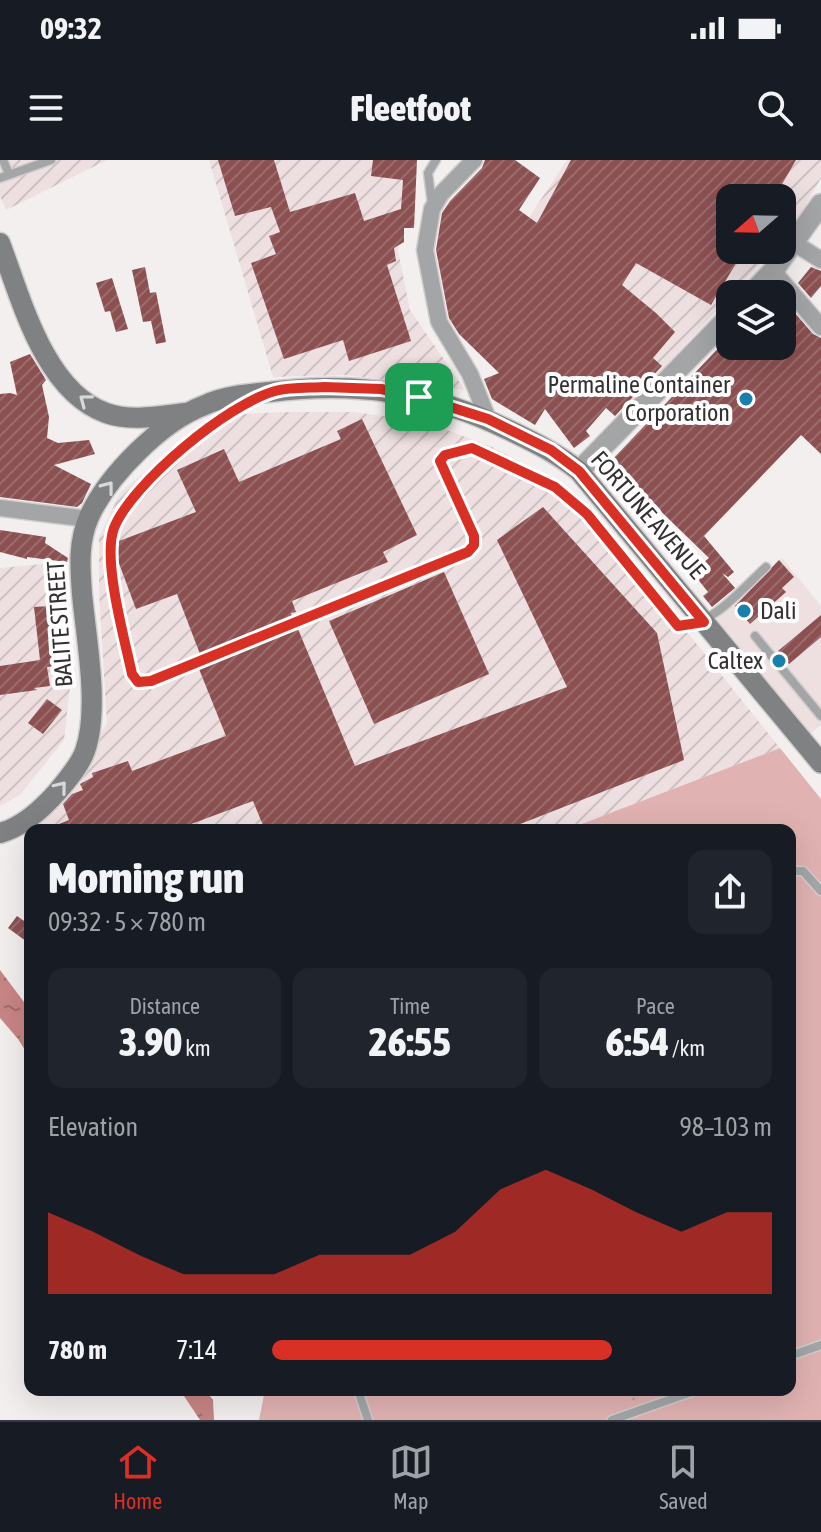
<!DOCTYPE html>
<html lang="en">
<head>
<meta charset="utf-8">
<style>
	:root { --surface:#171b24; --page:#20242c; --text:#f1f3f6; --muted:#9ea1a6; --line:#363941; --accent:#d93025 }
	body { margin:0; font-family:"Asap Condensed",sans-serif; background:var(--page); color:var(--text); height:100vh; display:flex; flex-direction:column; font-size:30px; white-space:nowrap }
	* { box-sizing:border-box; margin:0 }
	p { font-size:26px; color:var(--muted) }
	.icon { flex:none; width:44px; height:44px; fill:none; stroke:currentColor; stroke-width:2; stroke-linecap:round; stroke-linejoin:round }
	.map { position:relative; flex:1; overflow:hidden }
	.panel { position:absolute; left:24px; top:664px; width:772px; height:572px; display:flex; flex-direction:column; background:var(--surface); border-radius:16px; box-shadow:0 8px 32px #0002 }
	.panel>* { flex:none }
	.needle { width:52px; rotate:250deg }
	.fabs { position:absolute; left:716px; top:24px; display:grid; gap:16px }
	.fabs a { display:grid; place-items:center; width:80px; height:80px; border-radius:16px; background:var(--surface); box-shadow:0 8px 32px #0002; font-size:40px }
	.pin { position:absolute; display:grid; place-items:center; width:68px; height:68px; color:#fff; margin:-34px; border-radius:16px; box-shadow:0 4px 12px #0006 }
	.round { display:grid; place-items:center; flex:none; width:84px; height:84px; border-radius:16px; background:var(--page) }
	.head { display:flex; align-items:center; justify-content:space-between; height:136px; padding:0 24px }
	h1 { font-size:44px; font-weight:800; line-height:60px }
	.stats { display:grid; grid-template-columns:repeat(3,1fr); gap:12px; height:136px; padding:8px 24px }
	.stats div { display:grid; align-content:center; border-radius:16px; background:var(--page); text-align:center }
	.stats b { font-size:40px; font-weight:800 }
	.stats small { font-size:22px; font-weight:400 }
	.stats p { font-size:22px }
	.chart { height:224px; padding:16px 24px }
	.chart p { display:flex; justify-content:space-between }
	.chart svg { width:100%; height:144px; margin-top:8px; fill:var(--accent); opacity:.7 }
	ul { padding:0 24px; list-style:none; font-size:26px }
	li { display:grid; grid-template-columns:128px 96px 1fr; align-items:center; height:60px }
	li i { height:20px; border-radius:10px; background:var(--accent) }
	.status { display:flex; justify-content:space-between; align-items:center; height:56px; padding:0 40px; background:var(--surface); direction:ltr }
	.status svg { height:22px; fill:currentColor }
	header { display:flex; justify-content:space-between; align-items:center; height:104px; padding:0 24px; background:var(--surface); font-size:36px; font-weight:800 }
	.tab-bar { display:flex; justify-content:space-around; align-items:center; height:112px; border-top:2px solid var(--line); background:var(--surface); font-size:22px; color:var(--muted) }
	.tab-bar a { display:grid; justify-items:center; gap:4px }
	.tab-bar .current { color:var(--accent) }
	.map>svg:first-child { display:block }
	.built { fill:#eee0e0 }
	.industrial { fill:url(#industrial-furrows) }
	.green { fill:#e1b2b2 }
	.water { fill:url(#water-ripples) }
	.building { fill:url(#building-hatch) }
	.lines { fill:none; stroke-linecap:round; stroke-linejoin:round }
	.service-casing { stroke:#d0cdcd; stroke-width:11 }
	.minor-casing { stroke:#d0cdcd; stroke-width:19 }
	.tertiary-casing { stroke:#d0cdcd; stroke-width:23 }
	.secondary-casing { stroke:#d0cdcd; stroke-width:23 }
	.path { stroke:#aaa7a7; stroke-width:3; stroke-dasharray:4 6; stroke-linecap:butt }
	.service { stroke:#a4a5a6; stroke-width:8 }
	.minor { stroke:#a4a5a6; stroke-width:16 }
	.tertiary { stroke:#a4a5a6; stroke-width:20 }
	.secondary { stroke:#7f8182; stroke-width:20 }
	.oneway { stroke:#d9d8d8 }
	.route-casing { stroke:#fff; stroke-width:16 }
	.route { stroke:#d93025; stroke-width:10 }
	.poi-dot { fill:#1880aa; stroke:#fffdfd; stroke-width:3 }
	.labels { text-anchor:middle; stroke-width:8; stroke-linejoin:round; paint-order:stroke }
	.poi-label { font-size:24px; fill:#323131; stroke:#fffdfd; text-anchor:end }
	.street-label { font-size:24px; fill:#323131; stroke:#fffdfd }
</style>
</head>
<body>
<div class="status"><b>09:32</b><svg viewBox="0 0 49 12"><path d="M0 12V9h3v3zM5 12V6h3v6zM10 12V3h3v9zM15 12V0h3v12zM26 1h20v11H26zM47 4h2v5h-2z"/></svg></div>
<header><svg class="icon" aria-label="menu" viewBox="0 0 24 24"><path d="M4 6h16M4 12h16M4 18h16"/></svg>Fleetfoot<svg class="icon" aria-label="search" viewBox="0 0 24 24"><circle cx="10" cy="10" r="6"/><path d="M15 15l6 6"/></svg></header>
<div class="map">
<svg width="821" height="1260" viewBox="0 0 821 1260">
	<defs>
		<pattern id="industrial-furrows" width="10" height="10" patternUnits="userSpaceOnUse" patternTransform="scale(2)"><rect width="10" height="10" fill="#eee0e0"/><path d="M-1 1l2-2M0 10L10 0M9 11l2-2" fill="none" stroke="#cdc1c1"/></pattern>
		<pattern id="water-ripples" width="26" height="14" patternUnits="userSpaceOnUse" patternTransform="scale(2)"><rect width="26" height="14" fill="#c88585"/><path d="M2 4q2-2 4 0t4 0M15 11q2-2 4 0t4 0" fill="none" stroke="#a36d6d"/></pattern>
		<pattern id="building-hatch" width="6" height="6" patternUnits="userSpaceOnUse" patternTransform="scale(2)"><rect width="6" height="6" fill="#8d5051"/><path d="M-1 1l2-2M0 6l6-6M5 7l2-2" fill="none" stroke="#9a6c6d"/></pattern>
	</defs>
	<rect width="100%" height="100%" fill="#f3efef"/>
	<!-- built -->
	<path class="built" d="M782,398L821,446V565L808,576L710,459Z"/>
	<!-- industrial -->
	<path class="industrial" d="M0,0H107L6,50L0,36Z
		M209,0H406L398,91L410,150L465,230L345,215L273,217Z
		M567,0H821V18L792,69L782,80V38H730V90H772L629,246L481,130Z
		M285,252H354L425,262L490,286L550,317L595,357L780,588L566,670H31L33,661L75,614L107,563L99,434V377L120,333L185,278L223,255Z
		M63,402L70,526L64,580L20,635L0,646V408Z"/>
	<!-- green -->
	<path class="green" d="M780,588L821,639V1260H259L265,1230H790V670H566Z"/>
	<!-- water -->
	<path class="water" d="M0,810L30,850V898L18,879L0,858Z
		M180,1230H205L213,1240L214,1260H200Z"/>
	<!-- building -->
	<path class="building" d="M218,0H274L290,52L355,33L364,61L401,49L403,20L371,16L373,0H417L414,68H404V82L394,88L396,101L387,105L411,181L349,201L343,180L284,199L251,103L276,94L269,76L280,72L271,47L235,56Z
		M485,0H515L540,18L519,50L537,63L571,0H796L774,38H730V90H744L711,145L636,103L622,125L656,153L675,172L653,198L662,206L615,256L606,248L586,271L590,276L574,288L545,249L535,265L492,239L484,219L499,213L459,174L449,158L436,90L442,53L450,41L482,8Z
		M145,107L150,133L156,132L166,182L156,184L151,161L143,162L132,110Z
		M811,107L821,111V126L811,138L798,123Z
		M112,118L128,169L116,172L110,151L105,152L96,123Z
		M782,138L813,174L821,178V294L801,275L704,376L734,412L728,417L722,413L735,428L712,447L703,436L708,432L692,412L709,398L610,302L730,176V186H782Z
		M30,194L46,220L42,225L49,257L47,278L58,283L89,280L95,294L54,305L91,324L82,343L77,347L0,337V234L10,233L17,235L10,202Z
		M362,259L417,375L383,392L388,402L292,441L296,452L291,453L292,456L200,494L177,434L136,449L117,398L119,381L196,352L177,310L224,289L239,322L341,279L337,271Z
		M543,347L657,473L684,600L505,670H265L253,641L175,670H44L69,660L63,644L72,634L83,630L80,624L93,617L92,613L128,601L132,611L226,576L199,509L298,469L355,606L567,527L497,380Z
		M0,370L46,377L45,383L68,398L67,402L27,397V399L0,392Z
		M779,400L794,417L782,428L786,432L750,464L735,446Z
		M444,412L489,514L374,564L329,461Z
		M66,445L67,505L47,507L50,526L34,528L37,530L0,535V506L40,500L34,447Z
		M821,455V477L789,504L778,491Z
		M47,539L62,550L43,574L28,563Z
		M17,756L30,765V784L8,768Z"/>
	<g class="lines">
		<defs>
			<path id="service" d="M3,0L9,14
				M0,18L51,0
				M432,44L428,13L436,0
				M255,241C207,266 111,332 110,392C110,432 124,475 132,514L138,522L151,521L468,392L474,385V376L440,301L445,295L472,288L555,327L587,354L678,466C708,470 745,426 766,407
				M755,476L821,556
				M790,711H803L821,731
				M790,1196L821,1185
				M358,1230L368,1260
				M612,1260L697,1230"/>
			<path id="minor" d="M474,0L441,34L432,49L425,90L439,162L470,214L488,259
				M794,83L821,100
				M773,111L821,167
				M0,348L88,359"/>
			<path id="tertiary" d="M751,134L773,111L821,44
				M579,311L730,156"/>
			<path id="secondary" d="M0,83C21,138 44,231 106,253C131,262 160,256 186,253
				M0,673C23,667 43,648 58,631C68,619 80,605 85,591C100,549 86,478 82,434C80,407 78,382 89,357C108,315 162,261 205,245C225,236 248,234 270,232C357,221 432,232 511,271C536,283 558,294 579,311L821,603"/>
		</defs>
		<!-- service casing -->
		<use href="#service" class="service-casing"/>
		<!-- minor casing -->
		<use href="#minor" class="minor-casing"/>
		<!-- tertiary casing -->
		<use href="#tertiary" class="tertiary-casing"/>
		<!-- secondary casing -->
		<use href="#secondary" class="secondary-casing"/>
		<!-- path -->
		<path class="path" d="M627,1230L634,1240"/>
		<!-- service -->
		<use href="#service" class="service"/>
		<!-- minor -->
		<use href="#minor" class="minor"/>
		<!-- tertiary -->
		<use href="#tertiary" class="tertiary"/>
		<!-- secondary -->
		<use href="#secondary" class="secondary"/>
	</g>
	<!-- one-way arrows -->
	<defs><path id="oneway-chevron" d="M-2-3.5L2.5 0L-2 3.5" fill="none" stroke-width="1.6" stroke-linecap="round" stroke-linejoin="round" transform="scale(2)"/></defs>
	<g class="oneway">
		<use href="#oneway-chevron" transform="translate(85 240) rotate(-143)"/>
		<use href="#oneway-chevron" transform="translate(108 327) rotate(-52)"/>
		<use href="#oneway-chevron" transform="translate(61 627) rotate(-51)"/>
	</g>
	<g class="lines">
		<defs>
			<path id="route" d="M324,227L381,229L419,237L488,259L551,290L579,311L704,462L678,466L587,354L555,327L472,288L445,295L440,301L474,376V385L468,392L151,521L138,522L132,514C125,480 102,400 114,368C132,323 228,244 275,231C290,227 308,228 324,227Z"/>
		</defs>
		<!-- route casing -->
		<use href="#route" class="route-casing"/>
		<!-- route -->
		<use href="#route" class="route"/>
	</g>
	<!-- markers -->
	<g class="poi-dot">
		<circle cx="746" cy="239" r="8"/>
		<circle cx="744" cy="451" r="8"/>
		<circle cx="779" cy="501" r="8"/>
	</g>
	<g class="labels">
		<!-- poi labels -->
		<g class="poi-label">
			<text x="730" y="233">Permaline Container<tspan x="730" dy="28">Corporation</tspan></text>
			<text x="760" y="459" text-anchor="start">Dali</text>
			<text x="763" y="509">Caltex</text>
		</g>
		<!-- street labels -->
		<g class="street-label">
			<text transform="translate(648 355) rotate(49)" y="8">FORTUNE AVENUE</text>
			<text transform="translate(60 464) rotate(-94)" y="8">BALITE STREET</text>
		</g>
	</g>
</svg>
<div class="fabs">
<a><svg class="needle" viewBox="-14 -14 28 28"><path d="M0-13l5 13h-10z" fill="#e53935"/><path d="M0 13l5-13h-10z" fill="#9ea1a6"/></svg></a>
<a><svg class="icon" aria-label="layers" viewBox="0 0 24 24"><path d="M12 4l9 5-9 5-9-5zM3 14l9 5 9-5"/></svg></a>
</div>
<div class="pin" style="left:419px;top:237px;background:#1e9e55"><svg class="icon" aria-label="arrive" viewBox="0 0 24 24"><path d="M6 21V4h12l-3 4 3 4H6"/></svg></div>
<section class="panel">
<div class="head"><div><h1>Morning run</h1><p>09:32 · 5 × 780 m</p></div><a class="round"><svg class="icon" aria-label="share" viewBox="0 0 24 24"><path d="M12 15V3M7 8l5-5 5 5M5 13v7h14v-7"/></svg></a></div>
<div class="stats">
<div><p>Distance</p><b>3.90<small> km</small></b></div>
<div><p>Time</p><b>26:55</b></div>
<div><p>Pace</p><b>6:54<small> /km</small></b></div>
</div>
<div class="chart"><p><span>Elevation</span>98–103 m</p>
<svg viewBox="0 0 160 44" preserveAspectRatio="none"><path d="M0 44V19L10 25L20 32L30 38L40 38L50 38L60 32L70 32L80 32L90 25L100 12L110 6L120 12L130 19L140 25L150 19L160 19V44z"/></svg>
</div>
<ul>
<li><b>780 m</b>7:14<i style="width:68%"></i></li>
</ul>
</section>
</div>
<nav class="tab-bar">
<a class="current"><svg class="icon" aria-label="home" viewBox="0 0 24 24"><path d="M3 11l9-7 9 7M6 9v11h12V9"/></svg>Home</a>
<a><svg class="icon" aria-label="map" viewBox="0 0 24 24"><path d="M3 6l6-2 6 2 6-2v14l-6 2-6-2-6 2zM9 4v14M15 6v14"/></svg>Map</a>
<a><svg class="icon" aria-label="saved" viewBox="0 0 24 24"><path d="M7 4h10v16l-5-4-5 4z"/></svg>Saved</a>
</nav>
</body>
</html>
